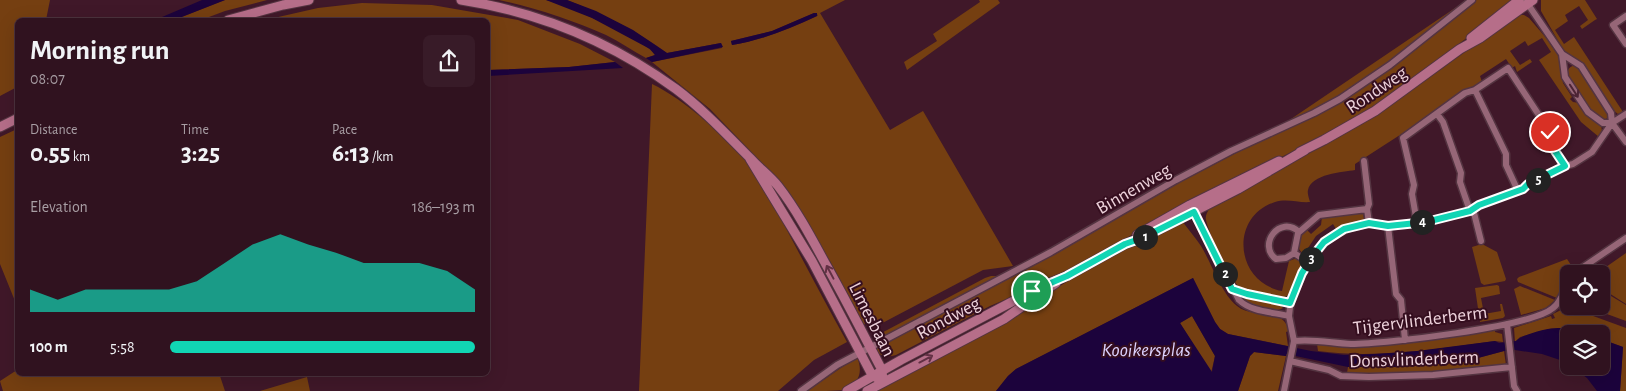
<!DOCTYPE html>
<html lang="en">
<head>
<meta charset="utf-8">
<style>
	:root { --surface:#30121f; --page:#381b28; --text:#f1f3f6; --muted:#a89ea4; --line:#4b323d; --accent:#11d5b4 }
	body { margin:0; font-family:"Alegreya Sans",sans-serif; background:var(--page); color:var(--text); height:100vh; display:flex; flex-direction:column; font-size:19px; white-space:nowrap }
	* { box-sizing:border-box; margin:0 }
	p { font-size:16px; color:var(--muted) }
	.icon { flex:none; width:28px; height:28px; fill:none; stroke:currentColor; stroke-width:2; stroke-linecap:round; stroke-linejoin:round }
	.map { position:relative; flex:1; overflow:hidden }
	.drawer { position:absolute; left:15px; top:18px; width:475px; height:358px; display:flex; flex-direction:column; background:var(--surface); border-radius:8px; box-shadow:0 5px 20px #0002,0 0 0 1px var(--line) }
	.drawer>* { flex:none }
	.controls { position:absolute; left:1560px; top:265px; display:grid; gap:10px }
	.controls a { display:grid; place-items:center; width:50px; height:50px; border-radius:8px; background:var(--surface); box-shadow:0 5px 20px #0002,0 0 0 1px var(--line); font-size:25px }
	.pin { position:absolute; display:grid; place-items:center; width:42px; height:42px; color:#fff; margin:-21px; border:2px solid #fff; border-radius:50%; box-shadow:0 1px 5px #0007 }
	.km { position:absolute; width:25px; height:25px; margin:-12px; border-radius:50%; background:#222; color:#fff; font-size:14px; line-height:25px; text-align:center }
	.round { display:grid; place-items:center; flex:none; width:52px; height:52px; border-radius:8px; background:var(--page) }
	.head { display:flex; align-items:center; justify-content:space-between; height:85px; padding:0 15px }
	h1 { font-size:28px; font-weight:700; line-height:38px }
	.stats { display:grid; grid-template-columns:repeat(3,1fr); gap:8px; height:85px; padding:5px 15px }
	.stats div { display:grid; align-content:center }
	.stats b { font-size:25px; font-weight:700 }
	.stats small { font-size:14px; font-weight:400 }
	.stats p { font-size:14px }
	.chart { height:140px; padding:10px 15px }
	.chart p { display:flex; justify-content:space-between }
	.chart svg { width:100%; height:90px; margin-top:5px; fill:var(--accent); opacity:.7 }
	ul { padding:0 15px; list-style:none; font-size:16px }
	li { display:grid; grid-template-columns:80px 60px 1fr; align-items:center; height:38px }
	li i { height:12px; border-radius:6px; background:var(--accent) }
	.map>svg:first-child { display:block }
	.green { fill:#753f11; fill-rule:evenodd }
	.water { fill:#1c033c; fill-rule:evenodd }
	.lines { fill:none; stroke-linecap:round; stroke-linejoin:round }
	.street-casing { stroke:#543441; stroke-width:9 }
	.secondary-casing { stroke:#543441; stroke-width:11 }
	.street { stroke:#966677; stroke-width:6 }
	.secondary { stroke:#b66e89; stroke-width:9 }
	.oneway { stroke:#4d2435 }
	.oneway2 { stroke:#623044 }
	.route-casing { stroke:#fff; stroke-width:10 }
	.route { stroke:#11d5b4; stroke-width:6 }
	.labels { text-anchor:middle; stroke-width:4; stroke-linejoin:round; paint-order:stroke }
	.street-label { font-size:19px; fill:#edd2db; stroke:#350e1f }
	.water-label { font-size:20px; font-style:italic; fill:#dcd2fe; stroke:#350e1f }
</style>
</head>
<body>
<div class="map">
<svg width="1626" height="391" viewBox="0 0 1626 391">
	<rect width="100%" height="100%" fill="#401829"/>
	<!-- green -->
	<path class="green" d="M0,0H50L46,20H18L17,87L0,96Z
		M225,0H267L225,11L201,20H174Z
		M499,0C514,0 531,0 546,0C563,3 650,42 655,55L646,58C633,51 620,42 606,35C575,21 533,7 499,0Z
		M567,0H845L820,13L890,130L923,111L1013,266L983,270L871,329L868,322L863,325L830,261L780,182L710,109L652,62L722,48L721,43L667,53C636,30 602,14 567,0ZM814,13L818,15L817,16C789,29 762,40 732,45L731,41L772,31Z
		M979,0H998L1000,3L907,70L904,62L937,41L933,34L980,2Z
		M1476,0H1516L1438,60L1379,103L1321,137L1153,222L1110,248L1032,288L990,306L896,355C887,358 879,356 873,348L1055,254L1157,194L1242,150L1322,112L1367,85L1409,54Z
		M1541,0H1585L1597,19L1595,20L1582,29L1580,26L1588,20L1579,6L1565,15L1568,21L1555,30L1564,44L1574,37L1623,112L1618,114L1613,110L1583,65L1564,51L1541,11Z
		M362,3L432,5L518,20L580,44L615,62L569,67L488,70V20H265L318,8Z
		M1461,4L1462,5L1397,57L1351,89L1289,122L1288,121Z
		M1517,15H1524L1529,18L1547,39L1559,57L1563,83L1572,97L1570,99L1573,102L1579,103L1601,125L1602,131L1599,137L1581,122L1539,60L1551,52L1542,38L1528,46L1525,41L1510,51L1520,65L1530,59L1532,62L1517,72L1515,66L1512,68L1506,59L1480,76L1482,82L1355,164V170C1343,172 1311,174 1308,190C1307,193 1309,198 1310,202C1298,203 1287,198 1275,202C1229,217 1235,282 1282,291L1289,261L1297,258L1303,262V264L1288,295C1282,300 1276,298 1269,296C1259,294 1247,293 1239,287C1229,277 1209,234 1206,220C1205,216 1207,213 1209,209L1372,118Z
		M1575,65L1579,67L1606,108L1609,117L1604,120L1591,112L1568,77C1567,71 1568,67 1575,65Z
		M652,84C684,99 726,137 749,164C765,185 777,211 789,234C808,270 827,306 847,342L814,360L778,391H639Z
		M17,129V306L0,264V137Z
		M1363,212L1364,220L1348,224L1336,229L1333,224L1316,236L1304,254C1294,248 1298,236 1307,230L1311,234L1321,225L1322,217Z
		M1182,221C1188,229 1195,237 1201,246C1212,264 1221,293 1237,306C1254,320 1282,305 1289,331L1286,332L1288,346L1228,334L1220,329L1215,322L1193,278L1016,369L1008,376L996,391H873L1042,297L1091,267Z
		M1482,244L1497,252L1506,279L1505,281L1484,285L1481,283L1472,247Z
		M1626,253V304L1601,288V274H1596Z
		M1567,259L1573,268L1569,274L1557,298L1518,282L1517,279L1519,277Z
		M991,276H999L876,341L874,337L985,278Z
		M1497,285L1499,286L1500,294L1481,298L1484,314L1501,311L1500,304H1502L1505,316L1503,318L1480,322L1475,288Z
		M1520,286L1555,300L1546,308L1521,315L1514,289Z
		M1601,290L1626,305V321L1585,306H1601Z
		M1242,294L1278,303L1283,308C1272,315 1248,305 1240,297Z
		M1561,310L1583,314L1585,313L1626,328V391H1620L1623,347L1601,339V334H1587L1561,328L1550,329L1520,337L1515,342L1514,328L1551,316L1552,319L1555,318L1553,314Z
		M1192,316L1215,356L1211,373L1180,323Z
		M1495,329V332L1502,334L1503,342L1495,341C1436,349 1377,359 1318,351L1317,344C1378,349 1435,339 1495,329Z
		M1504,351L1506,365L1419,373H1347L1348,367H1400L1463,362Z
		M1254,352L1286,356L1278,391H1238L1250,356Z
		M857,357C863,371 860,383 844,390C836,391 816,391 807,391Z
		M17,370L18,372L219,373L225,391H3L0,381Z
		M307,377L310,391H260Z"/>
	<!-- water -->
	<path class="water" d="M202,0H225L174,20H155Z
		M546,0H567L596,11L633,30L667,53L721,43L723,47L652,62L646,58L655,55L650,49L592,18Z
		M814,13H817V16C789,29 762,40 732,45L731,41L772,31Z
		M615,62L623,68L488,76V70L569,67Z
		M1193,278L1215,322L1220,329L1228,334L1311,351L1344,355L1375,354L1417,351L1495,341L1499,343L1516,341C1522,334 1551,327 1560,328C1569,329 1579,331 1587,334H1569V365L1560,360L1542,354L1515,350L1504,351L1463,362L1400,367H1348L1286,354V356L1254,352L1250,356L1238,391H996L1008,376L1016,369ZM1192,316L1215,356L1212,372L1180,323Z
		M1601,339L1623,347L1620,391H1597L1587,378L1571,366H1601Z"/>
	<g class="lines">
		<defs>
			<path id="street" d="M1525,0L1562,54L1581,66L1611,113L1612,123
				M1626,16L1613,25L1626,44
				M1562,54L1565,77L1588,112L1603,123H1612
				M1475,90L1506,154V165L1518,191
				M1437,114L1443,122L1461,173L1460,182L1470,211
				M1612,123L1626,142
				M1364,161L1369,204L1367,209L1369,223
				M1192,209L1239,300C1251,312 1273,312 1289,316
				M1473,209L1481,241
				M1417,223L1412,194L1414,185L1403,138L1465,93L1475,90L1508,68L1550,132L1549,142L1565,166
				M1388,226L1396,294L1401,300L1405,340
				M1294,253L1286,258L1276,259C1257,245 1280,214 1299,232
				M1308,262L1294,253L1298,233L1319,215L1367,209
				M1573,274L1626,238
				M1232,289L1247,294L1290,303
				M1507,324L1514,386L1517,391
				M1294,341C1316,339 1331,343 1351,344C1385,344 1531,327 1553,308C1561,302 1564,290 1569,282
				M1290,361L1329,370L1341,376L1369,377L1433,375L1512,367
				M801,391L837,365L1051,252L1176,180L1231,151L1314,113L1340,99L1390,65L1472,0
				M1284,391L1294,341L1289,316L1291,299L1308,262L1329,238L1351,227L1369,223L1388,226L1426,222L1470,211L1479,205L1523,189L1528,184L1565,166L1573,164L1592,152L1612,123L1626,114"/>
			<path id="secondary" d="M461,0C539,12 613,43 676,89C704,110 727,135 751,159C759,168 770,176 778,186C796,209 811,237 825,263C845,298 863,334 882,370L883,382L872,375L812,261L750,159
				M228,20L283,5L309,0
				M1471,38L1519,0
				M0,127L18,118
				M1300,152L1324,140L1375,111L1460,49L1480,38L1533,0
				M1137,235L1190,205L1279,161
				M847,391L901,360L1042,286L1067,276L1125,244L1142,238L1238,189L1305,150
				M867,391L1004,319L1056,283"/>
		</defs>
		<!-- street casing -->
		<use href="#street" class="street-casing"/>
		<!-- secondary casing -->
		<use href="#secondary" class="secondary-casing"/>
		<!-- street -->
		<use href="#street" class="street"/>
		<!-- secondary -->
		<use href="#secondary" class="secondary"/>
	</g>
	<!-- one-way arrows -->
	<defs><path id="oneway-shaft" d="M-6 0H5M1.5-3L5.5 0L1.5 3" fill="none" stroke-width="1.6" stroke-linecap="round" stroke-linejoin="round" transform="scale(1.25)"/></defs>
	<use class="oneway" href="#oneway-shaft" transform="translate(1574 91) rotate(57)"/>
	<g class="oneway2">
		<use href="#oneway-shaft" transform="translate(830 272) rotate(-118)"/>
		<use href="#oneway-shaft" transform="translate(926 359) rotate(-28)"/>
	</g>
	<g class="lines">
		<defs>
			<path id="route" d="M1032,291L1067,276L1125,244L1142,238L1194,212L1232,289L1247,294L1290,303L1302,273L1312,257L1324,242L1344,229L1369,223L1388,226L1426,222L1470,211L1479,205L1523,189L1528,184L1565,166L1549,142L1550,132"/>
		</defs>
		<!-- route casing -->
		<use href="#route" class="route-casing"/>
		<!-- route -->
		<use href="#route" class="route"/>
	</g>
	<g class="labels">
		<!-- street labels -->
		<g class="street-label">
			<text transform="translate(1376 89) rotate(-34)" y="7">Rondweg</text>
			<text transform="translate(1133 188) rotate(-30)" y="7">Binnenweg</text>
			<text transform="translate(948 317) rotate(-28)" y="7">Rondweg</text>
			<text transform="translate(873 319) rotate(63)" y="7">Limesbaan</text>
			<text transform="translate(1420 319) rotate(-7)" y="7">Tijgervlinderberm</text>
			<text transform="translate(1414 358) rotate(-2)" y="7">Donsvlinderberm</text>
		</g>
		<!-- water labels -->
		<g class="water-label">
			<text x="1146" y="356">Kooikersplas</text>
		</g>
	</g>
</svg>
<div class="controls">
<a><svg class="icon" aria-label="locate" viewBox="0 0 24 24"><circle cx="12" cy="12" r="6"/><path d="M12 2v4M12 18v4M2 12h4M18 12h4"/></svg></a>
<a><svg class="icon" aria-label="layers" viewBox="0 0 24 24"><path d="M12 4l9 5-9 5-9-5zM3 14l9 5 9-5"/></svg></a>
</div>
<div class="pin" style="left:1032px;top:291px;background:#1e9e55"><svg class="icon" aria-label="arrive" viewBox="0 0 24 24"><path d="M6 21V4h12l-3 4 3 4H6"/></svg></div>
<div class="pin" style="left:1550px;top:132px;background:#d93025"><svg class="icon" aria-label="check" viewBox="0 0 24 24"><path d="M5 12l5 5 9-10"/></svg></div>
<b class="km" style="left:1145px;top:237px">1</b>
<b class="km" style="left:1225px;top:274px">2</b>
<b class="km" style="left:1311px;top:259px">3</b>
<b class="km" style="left:1422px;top:222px">4</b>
<b class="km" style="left:1538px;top:180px">5</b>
<section class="drawer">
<div class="head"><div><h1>Morning run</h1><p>08:07</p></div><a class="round"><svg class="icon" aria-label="share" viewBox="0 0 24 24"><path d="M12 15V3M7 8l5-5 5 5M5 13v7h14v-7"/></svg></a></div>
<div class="stats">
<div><p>Distance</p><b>0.55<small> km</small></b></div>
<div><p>Time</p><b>3:25</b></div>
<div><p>Pace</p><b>6:13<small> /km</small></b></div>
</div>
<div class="chart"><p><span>Elevation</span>186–193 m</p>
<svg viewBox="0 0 160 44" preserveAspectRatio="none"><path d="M0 44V33L10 38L20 33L30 33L40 33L50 33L60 29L70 20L80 11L90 6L100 11L110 15L120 20L130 20L140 20L150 24L160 33V44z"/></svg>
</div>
<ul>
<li><b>100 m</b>5:58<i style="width:100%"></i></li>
</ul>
</section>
</div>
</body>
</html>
